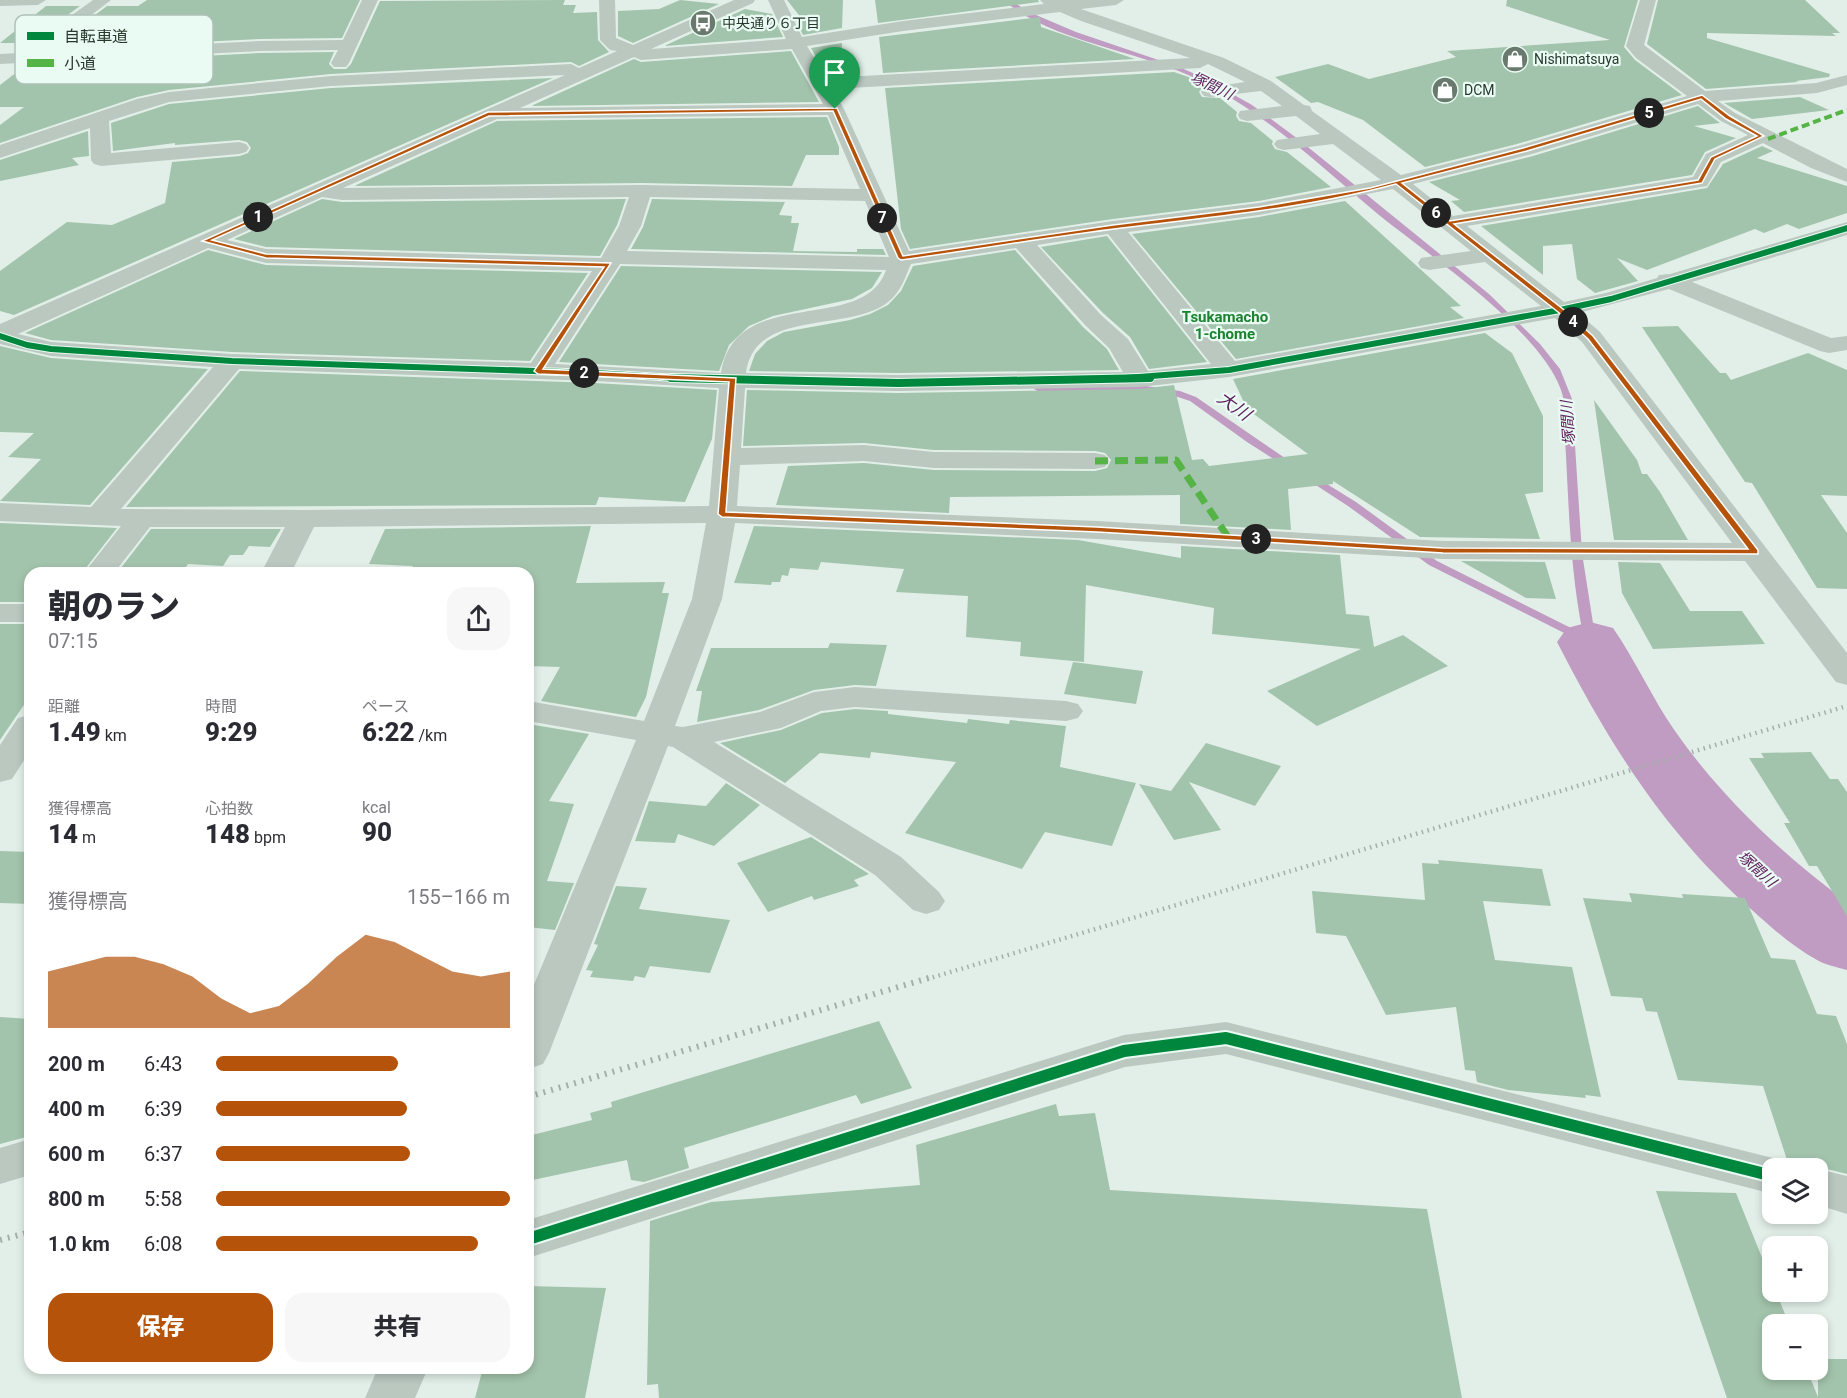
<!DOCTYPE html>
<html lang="ja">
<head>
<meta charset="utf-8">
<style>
	:root { --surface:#fff; --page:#f7f7f7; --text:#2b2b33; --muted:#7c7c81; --accent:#b45309 }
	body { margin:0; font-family:Roboto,"Noto Sans JP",sans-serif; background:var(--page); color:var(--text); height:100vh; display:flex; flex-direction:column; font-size:22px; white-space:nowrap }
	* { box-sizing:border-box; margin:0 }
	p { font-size:20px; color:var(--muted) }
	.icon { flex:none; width:33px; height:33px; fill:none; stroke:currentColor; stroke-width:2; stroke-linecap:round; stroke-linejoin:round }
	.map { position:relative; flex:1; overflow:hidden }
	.panel { position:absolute; left:24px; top:567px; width:510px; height:807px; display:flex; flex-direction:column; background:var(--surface); border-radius:18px; box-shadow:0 3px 9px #0003 }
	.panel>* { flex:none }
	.tools { position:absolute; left:1762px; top:1158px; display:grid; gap:12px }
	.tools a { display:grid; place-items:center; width:66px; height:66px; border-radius:12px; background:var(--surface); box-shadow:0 3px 9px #0003; font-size:30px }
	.pin { position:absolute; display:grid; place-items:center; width:51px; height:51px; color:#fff; margin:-62px -26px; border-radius:50% 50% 50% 0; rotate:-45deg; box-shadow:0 0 6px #0007 }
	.pin .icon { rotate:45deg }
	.km { position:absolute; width:30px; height:30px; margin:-15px; border-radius:50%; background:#222; color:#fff; font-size:16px; line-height:30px; text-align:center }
	.round { display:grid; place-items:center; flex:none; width:63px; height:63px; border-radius:18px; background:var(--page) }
	.headline { display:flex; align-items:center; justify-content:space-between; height:102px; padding:0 24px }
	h1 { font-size:33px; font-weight:800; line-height:45px }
	.figures { display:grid; grid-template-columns:repeat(3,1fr); gap:9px; height:102px; padding:6px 24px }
	.figures div { display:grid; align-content:center }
	.figures b { font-size:26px; font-weight:800 }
	.figures small { font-size:16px; font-weight:400 }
	.figures p { font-size:16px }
	.chart { height:168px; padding:12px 24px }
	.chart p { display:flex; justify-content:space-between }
	.chart svg { width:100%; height:108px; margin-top:6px; fill:var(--accent); opacity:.7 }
	.primary-button { display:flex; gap:12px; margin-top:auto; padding:12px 24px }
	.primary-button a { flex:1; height:69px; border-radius:18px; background:var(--accent); color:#fff; font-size:24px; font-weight:800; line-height:69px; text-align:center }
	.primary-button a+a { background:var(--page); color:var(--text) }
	ul { padding:0 24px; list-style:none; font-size:20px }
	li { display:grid; grid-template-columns:96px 72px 1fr; align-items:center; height:45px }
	li i { height:15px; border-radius:8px; background:var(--accent) }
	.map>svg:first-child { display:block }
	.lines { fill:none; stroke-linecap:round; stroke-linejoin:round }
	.stream { fill:#c19cc2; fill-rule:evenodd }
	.river { fill:#c19cc2; fill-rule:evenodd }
	.building { fill:#a3c4ac }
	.minor { fill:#bac8c0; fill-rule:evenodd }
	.rail-far1 { stroke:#a5afa9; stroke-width:4.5; stroke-dasharray:1.5 4.5; stroke-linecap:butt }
	.rail { stroke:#a5afa9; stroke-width:6; stroke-dasharray:2 6; stroke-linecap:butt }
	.quiet-far1 { stroke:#56b346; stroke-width:4; stroke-dasharray:8 4; stroke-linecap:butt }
	.quiet { stroke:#56b346; stroke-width:7; stroke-dasharray:13 7; stroke-linecap:butt }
	.cycleway-far2-casing { stroke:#e9fbf3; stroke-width:8 }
	.cycleway-far1-casing { stroke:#e9fbf3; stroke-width:10 }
	.cycleway-casing { stroke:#e9fbf3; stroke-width:16 }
	.cycleway-far2 { stroke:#00873e; stroke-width:6 }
	.cycleway-far1 { stroke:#00873e; stroke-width:8 }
	.cycleway { stroke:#00873e; stroke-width:12 }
	.route { fill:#b45309; stroke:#fff; stroke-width:1.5; fill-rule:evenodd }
	.labels { text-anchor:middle; stroke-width:4.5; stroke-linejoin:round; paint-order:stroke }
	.far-poi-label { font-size:14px; fill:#28392d; stroke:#e9fbf3; text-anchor:start }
	.far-water-label { font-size:15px; font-style:italic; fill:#5e1b5b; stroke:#e9fbf3 }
	.far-neighbourhood-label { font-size:15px; font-weight:bold; fill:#1b8230; stroke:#e9fbf3 }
	.water-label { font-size:18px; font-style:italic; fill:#5e1b5b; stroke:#e9fbf3 }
	.key { fill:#e9fbf3; stroke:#afc1b8; stroke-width:1.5 }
	.key-label { font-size:16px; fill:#28392d }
</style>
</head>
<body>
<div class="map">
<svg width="1847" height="1398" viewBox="0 0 1847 1398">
	<rect width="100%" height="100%" fill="#e2efe8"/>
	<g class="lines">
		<!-- stream -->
		<path class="stream" d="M1003,0H1010L1029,12L1076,32L1179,67L1202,77L1252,105L1298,139L1489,294L1540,344L1560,369L1572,399L1582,553L1596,642L1594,644H1586L1429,565L1348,506L1305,478L1306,476H1314L1356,502L1437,561L1583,634C1571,575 1569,515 1566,456C1564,435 1568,410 1561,390C1539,329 1431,257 1379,215C1321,167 1267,114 1199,80C1139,50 1054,43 1003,0Z
			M1139,385L1180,391L1196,397L1295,465L1290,468L1286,467L1247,442L1190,401L1178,397L1139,391L1039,392L1034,389L1039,386Z"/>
		<!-- river -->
		<path class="river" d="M1590,622L1613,628C1636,661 1652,698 1675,731C1721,797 1782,854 1847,902V970C1837,967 1825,965 1817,960C1793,947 1772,928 1752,910C1664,832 1610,745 1557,642L1567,628Z"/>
	</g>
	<!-- building -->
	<path class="building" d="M147,0H360L342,38L260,39L50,49L107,6H138Z
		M565,0L563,5H576L573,13L597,12L598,40L609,52L579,66L571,62L331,74L169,90L137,97L0,143V125L24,107H0V85L26,65L260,53L334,52L329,64L334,69H346L351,64L380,1Z
		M680,0L719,4L633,43L618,36V11L659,9Z
		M787,0H843L842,28L803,35L795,18L802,19Z
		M875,0H1038L1039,2L878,23Z
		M1507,0H1638L1624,47L1635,60L1682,95L1517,144L1425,167L1363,120L1318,102L1311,103L1275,77L1328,64L1369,79L1456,57L1447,51L1610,40L1506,6Z
		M1658,0H1805L1840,33H1832L1836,36L1707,33V38L1830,74L1829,77L1796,81L1798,82L1706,89L1647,44Z
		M46,6H80L29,43H0Z
		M745,9L772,14L783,37L664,46Z
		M1040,17L1041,27L1135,59L883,73L879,37Z
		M842,43L841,75L827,76L811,48Z
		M791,51L819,102L531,106L634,59L641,62Z
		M1174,72L1197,80L1204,86L1199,92L1202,97L1220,98L1237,112L1236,116L1239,121L1251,123L1273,141L1272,144L1275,149L1287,152L1331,187L1259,201L1113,219L910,249L901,229L885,88Z
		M553,78L14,315L0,311V271L67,222L112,225L165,203L172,162L240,156L248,153L251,148L247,142L239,140L175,145V143L113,151L111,123L169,104L331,88Z
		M1800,97L1829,110L1752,119L1724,103Z
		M1698,106L1720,123L1694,126L1736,138L1705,152L1692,175L1464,212L1451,201L1460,200L1429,182L1533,156Z
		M827,117L839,147V155H806L792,186L642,183L354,186L497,121Z
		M88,131L89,156L72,158L79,165L0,181V160Z
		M1762,146L1773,151L1757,158L1847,186V213L1799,229L1787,224L1764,233L1755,229L1647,270L1617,258L1638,281L1595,293L1577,279L1572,244L1543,246V275L1481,226L1707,188L1723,164Z
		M322,199L342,202L626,199L617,225L600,256L266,247L234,239Z
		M652,199L785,202L779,215L792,216L791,223H799L793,251L857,252V249H883L886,255L631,249L643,227Z
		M1345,201L1461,306L1450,307L1464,318L1236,359L1132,234L1259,217Z
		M1107,236L1207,362L1149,369L1130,337L1103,313L1041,247Z
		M208,250L266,265L588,273L530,361L232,352L51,340L25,333Z
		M1015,250L1083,327L1107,349L1119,370L898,373L749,371L755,354L767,341L784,332L850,320L870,314L888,305L901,291L913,266Z
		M621,266L882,272L872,288L852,299L773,316L749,326L729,345L719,371L559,362Z
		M1678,326L1720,373H1726L1731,380L1808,353L1847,370V496L1821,495L1847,533V589L1817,588L1752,483L1745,482L1642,327Z
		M1485,333L1512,353L1543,416V492L1525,494L1540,539L1420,537L1333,481V484L1288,489L1291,530L1180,524V495L950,497L949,513L776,505L788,466L864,463L934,470L1095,471L1107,468L1111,460L1105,453L1095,451L934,450L864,443L743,446L747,390L898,393L1140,389L1174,385L1192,460L1203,459L1209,466L1308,454L1247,409L1233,379Z
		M0,346L51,358L208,369L90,505L0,501L41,459L8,457L34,433L0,432Z
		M240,371L595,383L717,390L712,439L685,502L599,497L596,505L126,507Z
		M1594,400L1637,460L1642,474H1647L1660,492L1688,540H1614Z
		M0,523L117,528L82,573H30V602H0Z
		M591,526L576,583L665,582L662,593H669L646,697L636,717L541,701L560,667L528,666V573H410L413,566L369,564L385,529Z
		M754,526L1078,540L1181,558V546L1340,555L1346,614L1369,616L1374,647L1403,635L1448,666L1317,726L1267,691L1361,649L1212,634L1214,608L1086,585L1084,662L1020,656L1021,642L966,637L968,596L896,592L904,569L821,562L818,570L790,568L788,576L782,575L780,582H772L771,585L734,583Z
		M151,529H281L270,547L249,546L243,555H230L223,566L188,564L182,573H117Z
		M1461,561L1545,562L1556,599L1526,598Z
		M1618,562L1660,563L1690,611H1742L1765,644L1653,649L1622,593Z
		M0,624H30V696L0,740Z
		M830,643L887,645L876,686L855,685L814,690L759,710L697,722L702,691H696L711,648H828Z
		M1073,662L1143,671L1136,704L1064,694Z
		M855,709L888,711V714L967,723L968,719L1009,724L1010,720L1066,726L1060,767L1136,783L1112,846L1045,832L1022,869L905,833L956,762L871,752L870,758L820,753L785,783L720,743L781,730L822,713Z
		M528,724L589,734L549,801L574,804L547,881L574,883L555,930L528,927Z
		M1206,743L1281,766L1255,806L1189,782L1221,830L1174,840L1139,784L1171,791Z
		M1811,752L1830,779H1838L1847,792V916L1817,866H1809L1784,823H1790L1749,758H1764L1761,753Z
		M726,783L760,805L714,846L678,834L675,843L635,841L649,801L706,806Z
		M811,837L869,874L854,880L859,886L814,900L812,896L768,912L737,863Z
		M0,851L30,852V904L0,903Z
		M1438,860L1542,869L1551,906L1483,901L1495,960L1572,967L1601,1097L1585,1095L1586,1098L1508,1090L1477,1082L1475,1071L1465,1070L1456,1007L1386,1015L1346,936L1316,933L1312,891L1425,900L1422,863L1439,864Z
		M616,886L647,888L639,909L730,920L710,973L650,966L645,978L635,976L633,981L590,977L593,971L586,970L598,945L594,944Z
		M1629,893L1683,898L1682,894L1745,898L1771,958L1795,960L1817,1014L1836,1016L1847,1044V1174L1819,1167L1794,1168L1787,1160L1763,1086L1678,1080L1657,1012L1646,1011L1642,998L1611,996L1583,898L1632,902Z
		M0,1017L30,1019V1136L0,1144Z
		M879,1021L912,1088L861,1104L856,1095L684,1148L689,1168L644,1182L631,1180L627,1160L528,1181V1136L592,1120L590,1113L612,1107L611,1102Z
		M1056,1104L1059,1116L1095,1113L1110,1190L1427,1209L1462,1398H659L658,1384L647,1385L650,1221L711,1202L920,1185L916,1145Z
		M1656,1191L1736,1193L1773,1285V1292H1776L1789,1324H1773V1370H1807L1818,1397V1359H1847V1398H1727Z
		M528,1286L606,1288L585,1398H475L483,1368H528Z"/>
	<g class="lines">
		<!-- minor -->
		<path class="minor" d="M0,0H46L38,5L0,6Z
			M93,0H111L43,52L260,41L343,40L362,0H378L349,63L346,67H334L331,63L338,50L260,51L0,64V54L19,53Z
			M599,0H615L616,38L633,45L734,0H755L753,3L651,49L786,39L768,0H784L802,37L903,21L1044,4L1040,0H1124L1116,5L1081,9L1224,58L1271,81L1304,105L1310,106L1312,111L1401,175L1518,146L1687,96L1636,58L1626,46L1640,0H1656L1644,45L1705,91L1816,83L1847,75V85L1817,93L1718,101L1735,113L1847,169V182L1811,168L1763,143L1721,162L1707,186L1467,226L1564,302L1606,293L1657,278L1659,275L1670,274L1847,222V235L1692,282L1831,338L1847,336V350L1829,353L1820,351L1669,289L1578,313L1600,332L1847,653V685L1836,682L1745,561L1443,559L1097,539L735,523L722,599L675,726L683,727L760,712L814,692L855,687L1066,701L1078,704L1083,711L1078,718L1066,721L855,707L821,711L781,728L714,742L901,857L939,892L945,901L939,910L926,914L913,910L875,875L673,747L668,746L549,1053L543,1064L528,1069V999L636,740L528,721V701L644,721L692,599L706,523L314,527L291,573H261L285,527H150L114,573H84L121,526L0,521V503L91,507L213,367L51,356L0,344V324L565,75L331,86L169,102L109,121L111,153L239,142L246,144L249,148L246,152L239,154L101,166L94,164L91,160L90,128L0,158V145L137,99L169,92L331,76L571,64L579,68L617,51L610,50L600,40ZM1060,12L1081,21L1190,58L826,78L807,46L903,31ZM792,49L823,104L520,108L634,57L641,60ZM1208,64L1245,82L1204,88L1201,92L1204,96L1210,97L1261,91L1282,106L1240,111L1238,115L1240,119L1247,121L1296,116L1320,134L1277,140L1274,144L1277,148L1284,150L1333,144L1381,180L1259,203L1113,221L909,251L844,109L832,89L1200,68ZM1698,104L1721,121L1748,135L1706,154L1693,177L1453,216L1413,184L1532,154ZM828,115L860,189L642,185L343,188L497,119ZM1393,189L1471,251L1421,258L1418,263L1421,268L1429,270L1485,262L1541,306L1235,361L1128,232L1259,215ZM322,197L342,200L629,197L619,226L601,258L266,249L227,240ZM650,197L865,201L889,257L627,251L641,226ZM1108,234L1211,364L1148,371L1128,339L1101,315L1037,245ZM208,248L266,263L592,271L531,363L232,354L51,342L18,334ZM1016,248L1085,325L1109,348L1123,372L898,375L746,373C754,308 847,333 887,303C901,292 904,280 911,264ZM620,264L886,270C864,336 735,283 721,373L555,364ZM1555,318L1582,342L1732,543L1443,541L1097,521L737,506L740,465L864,461L934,468L1095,469L1105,467L1109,461L1105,455L1095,453L934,452L864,445L741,448L745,388L898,391L1140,387L1229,377ZM239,369L595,381L719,388L709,506L304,510L121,509Z
			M0,604H30V622H0Z
			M30,715V751L12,779L0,782V745L18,718Z
			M1226,1022L1773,1158L1789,1163L1792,1168H1773V1194L1226,1054L1125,1067L528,1258V1220L1124,1035Z
			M30,1139V1175L0,1184V1148Z
			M1818,1169L1847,1176V1214L1818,1205Z
			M378,1368H428L415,1398H365Z"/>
		<!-- rail-far1 -->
		<path class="rail-far1" d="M927,979L1847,706"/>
		<!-- rail -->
		<path class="rail" d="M528,1097L932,977
			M0,1240L30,1232"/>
		<!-- quiet-far1 -->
		<path class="quiet-far1" d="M1768,139L1847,110"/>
		<!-- quiet -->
		<path class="quiet" d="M1095,461L1176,460L1228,537"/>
		<defs>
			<path id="cycleway-far2" d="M0,336L27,345L51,349L232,361L595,373L693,379
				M1113,379L1229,370L1560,310L1611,299L1847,228"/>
			<path id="cycleway-far1" d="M671,378L898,383L1150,378"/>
			<path id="cycleway" d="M528,1239L1124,1051L1226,1038L1773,1176"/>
		</defs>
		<!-- cycleway-far2 casing -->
		<use href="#cycleway-far2" class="cycleway-far2-casing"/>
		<!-- cycleway-far1 casing -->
		<use href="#cycleway-far1" class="cycleway-far1-casing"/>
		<!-- cycleway casing -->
		<use href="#cycleway" class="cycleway-casing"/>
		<!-- cycleway-far2 -->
		<use href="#cycleway-far2" class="cycleway-far2"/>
		<!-- cycleway-far1 -->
		<use href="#cycleway-far1" class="cycleway-far1"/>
		<!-- cycleway -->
		<use href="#cycleway" class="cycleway"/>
	</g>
	<!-- route -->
	<path class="route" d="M1702,95L1730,116L1764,136L1715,159L1702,183L1454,224L1563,309L1593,336L1758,550V554H1755L1443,553L1097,532L722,517L718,514L729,382L538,374L534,371L604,267L266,258L202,241L488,112L837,108L903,256L1113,225L1259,207L1370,188L1523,148ZM1701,99L1726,119L1757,136L1711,157L1698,180L1450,221L1402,183L1527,151ZM833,111L898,258L901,260C974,250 1048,237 1122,228C1213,217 1307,208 1396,184L1558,312L1588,339L1748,549L1443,548L1097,527L726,512L736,378L543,369L611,263L266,254L212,240L489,116Z"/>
	<!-- icons -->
	<defs>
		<symbol id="bus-disc" viewBox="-11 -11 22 22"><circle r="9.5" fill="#69796e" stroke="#e9fbf3"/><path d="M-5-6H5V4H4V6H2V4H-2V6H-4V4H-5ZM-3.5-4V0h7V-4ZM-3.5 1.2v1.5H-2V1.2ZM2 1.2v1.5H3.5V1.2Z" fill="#fff"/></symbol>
		<symbol id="shop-disc" viewBox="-11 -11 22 22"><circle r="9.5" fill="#69796e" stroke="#e9fbf3"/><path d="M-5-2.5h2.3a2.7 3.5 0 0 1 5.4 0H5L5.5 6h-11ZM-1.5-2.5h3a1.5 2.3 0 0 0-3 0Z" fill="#fff"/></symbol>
	</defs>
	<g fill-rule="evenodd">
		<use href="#bus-disc" x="688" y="8" width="30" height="30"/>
		<use href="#shop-disc" x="1500" y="44" width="30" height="30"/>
		<use href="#shop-disc" x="1430" y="75" width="30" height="30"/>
	</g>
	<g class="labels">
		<!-- far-poi labels -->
		<g class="far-poi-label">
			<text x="722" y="28">中央通り６丁目</text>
			<text x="1534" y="64">Nishimatsuya</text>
			<text x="1464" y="95">DCM</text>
		</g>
		<!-- far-water labels -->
		<g class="far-water-label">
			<text transform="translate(1212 86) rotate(25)" y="5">塚間川</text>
			<text transform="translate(1568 423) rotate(-94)" y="5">塚間川</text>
			<text transform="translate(1757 869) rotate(42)" y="5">塚間川</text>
		</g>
		<!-- far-neighbourhood labels -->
		<g class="far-neighbourhood-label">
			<text x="1225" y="322">Tsukamacho<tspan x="1225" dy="17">1-chome</tspan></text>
		</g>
		<!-- water labels -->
		<g class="water-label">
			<text transform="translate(1234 406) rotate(36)" y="6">大川</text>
		</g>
	</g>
	<!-- legend -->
	<rect x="15" y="15" width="198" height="69" rx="9" class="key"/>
	<rect x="27" y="32" width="27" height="8" fill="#00873e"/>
	<rect x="27" y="59" width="27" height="8" fill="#56b346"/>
	<g class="key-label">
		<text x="64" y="42">自転車道</text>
		<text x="64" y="69">小道</text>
	</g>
</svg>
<div class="tools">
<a><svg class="icon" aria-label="layers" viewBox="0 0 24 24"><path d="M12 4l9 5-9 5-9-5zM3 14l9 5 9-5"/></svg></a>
<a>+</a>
<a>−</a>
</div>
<div class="pin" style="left:835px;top:109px;background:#1e9e55"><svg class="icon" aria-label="arrive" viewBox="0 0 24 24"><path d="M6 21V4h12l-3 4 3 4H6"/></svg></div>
<b class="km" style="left:258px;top:217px">1</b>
<b class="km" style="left:584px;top:373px">2</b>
<b class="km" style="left:1256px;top:539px">3</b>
<b class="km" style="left:1573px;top:322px">4</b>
<b class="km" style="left:1649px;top:113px">5</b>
<b class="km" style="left:1436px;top:213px">6</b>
<b class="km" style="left:882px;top:218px">7</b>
<section class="panel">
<div class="headline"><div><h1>朝のラン</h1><p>07:15</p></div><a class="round"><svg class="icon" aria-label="share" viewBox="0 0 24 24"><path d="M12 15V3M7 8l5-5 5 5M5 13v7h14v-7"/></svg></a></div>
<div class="figures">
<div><p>距離</p><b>1.49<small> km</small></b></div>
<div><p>時間</p><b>9:29</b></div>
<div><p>ペース</p><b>6:22<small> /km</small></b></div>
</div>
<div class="figures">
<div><p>獲得標高</p><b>14<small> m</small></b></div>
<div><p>心拍数</p><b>148<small> bpm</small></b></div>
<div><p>kcal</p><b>90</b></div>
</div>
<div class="chart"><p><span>獲得標高</span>155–166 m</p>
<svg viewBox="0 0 160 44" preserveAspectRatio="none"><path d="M0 44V21L10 18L20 15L30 15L40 18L50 23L60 32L70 38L80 35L90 26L100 15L110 6L120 9L130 15L140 21L150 23L160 21V44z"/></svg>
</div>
<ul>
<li><b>200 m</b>6:43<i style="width:62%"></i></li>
<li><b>400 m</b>6:39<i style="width:65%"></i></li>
<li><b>600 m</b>6:37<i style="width:66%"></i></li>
<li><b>800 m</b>5:58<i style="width:100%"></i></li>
<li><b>1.0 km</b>6:08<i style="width:89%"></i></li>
</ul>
<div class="primary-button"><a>保存</a><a>共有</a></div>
</section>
</div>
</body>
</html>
